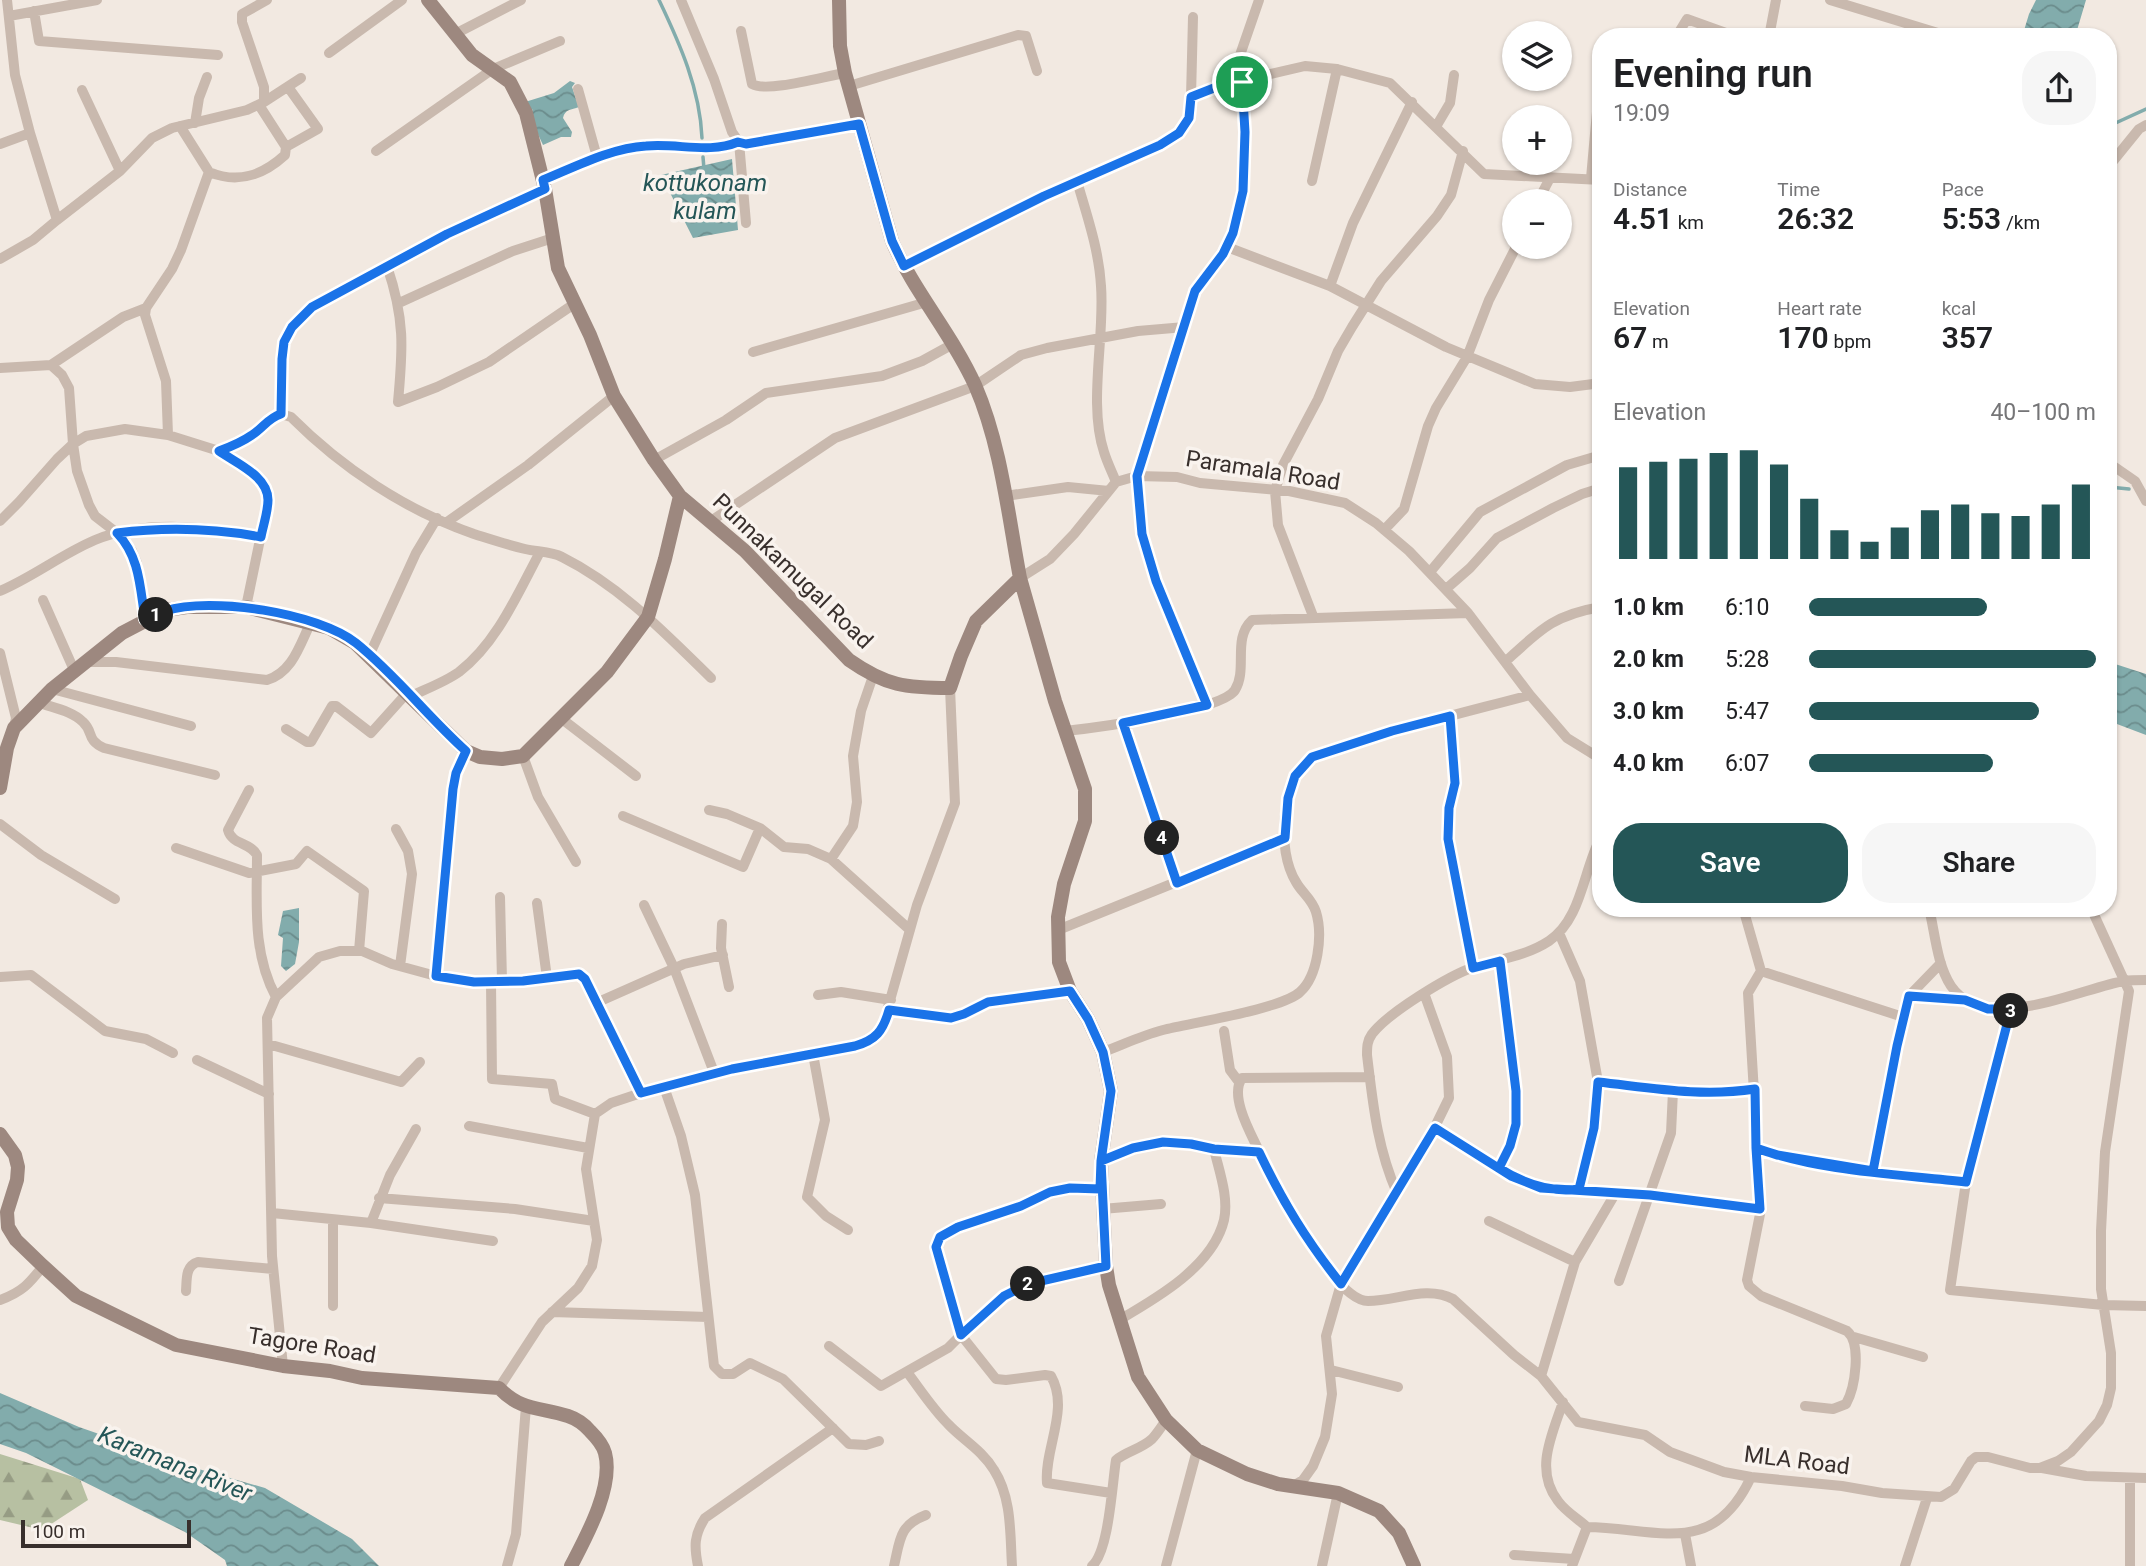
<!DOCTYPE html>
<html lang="en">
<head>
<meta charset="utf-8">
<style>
	:root { --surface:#fff; --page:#f6f6f6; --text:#202124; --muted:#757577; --accent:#245657 }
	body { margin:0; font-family:Roboto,sans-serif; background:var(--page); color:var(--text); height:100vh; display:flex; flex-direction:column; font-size:26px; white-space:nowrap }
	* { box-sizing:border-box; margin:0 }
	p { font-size:23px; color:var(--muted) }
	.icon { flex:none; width:38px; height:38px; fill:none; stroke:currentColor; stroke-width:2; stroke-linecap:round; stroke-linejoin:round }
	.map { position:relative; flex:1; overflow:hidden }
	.panel { position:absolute; left:1592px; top:28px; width:525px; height:889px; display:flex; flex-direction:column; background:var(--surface); border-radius:28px; box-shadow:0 2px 5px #0004 }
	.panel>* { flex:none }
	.fabs { position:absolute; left:1502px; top:21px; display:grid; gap:14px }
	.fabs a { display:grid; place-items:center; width:70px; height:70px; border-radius:50%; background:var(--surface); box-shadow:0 2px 5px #0004; font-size:35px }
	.scale { position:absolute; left:21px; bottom:18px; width:170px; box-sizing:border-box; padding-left:7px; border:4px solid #382f2c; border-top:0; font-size:19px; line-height:24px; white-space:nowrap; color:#382f2c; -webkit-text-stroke:5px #f9f3ee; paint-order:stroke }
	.pin { position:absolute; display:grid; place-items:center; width:60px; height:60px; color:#fff; margin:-30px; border:4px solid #fff; border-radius:50%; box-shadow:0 2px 7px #0007 }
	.km { position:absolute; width:35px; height:35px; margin:-18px; border-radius:50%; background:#222; color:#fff; font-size:19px; line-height:35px; text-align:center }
	.round { display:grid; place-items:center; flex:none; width:74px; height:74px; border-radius:28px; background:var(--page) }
	.overview { display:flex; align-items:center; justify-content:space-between; height:119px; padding:0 21px }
	h1 { font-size:38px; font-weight:600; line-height:52px }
	.figures { display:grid; grid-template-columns:repeat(3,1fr); gap:10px; height:119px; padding:7px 21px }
	.figures div { display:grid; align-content:center }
	.figures b { font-size:30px; font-weight:600 }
	.figures small { font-size:19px; font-weight:400 }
	.figures p { font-size:19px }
	.chart { height:196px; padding:14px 21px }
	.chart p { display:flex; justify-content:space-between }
	.chart svg { width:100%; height:126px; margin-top:7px; stroke:var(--accent); stroke-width:6 }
	.primary-button { display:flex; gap:14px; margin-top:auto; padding:14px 21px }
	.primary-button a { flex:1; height:80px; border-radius:28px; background:var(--accent); color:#fff; font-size:28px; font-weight:600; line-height:80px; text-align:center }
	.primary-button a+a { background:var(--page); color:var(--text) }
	ul { padding:0 21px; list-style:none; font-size:23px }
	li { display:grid; grid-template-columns:112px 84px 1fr; align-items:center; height:52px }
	li i { height:18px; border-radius:9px; background:var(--accent) }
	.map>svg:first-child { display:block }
	.forest { fill:url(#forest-firs) }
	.water { fill:url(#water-waves) }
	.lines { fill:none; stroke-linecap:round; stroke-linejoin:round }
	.stream { stroke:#82acac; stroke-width:3.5 }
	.street { stroke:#c9b9ae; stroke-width:10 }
	.secondary { stroke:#9d887f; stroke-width:14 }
	.route-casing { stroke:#fff; stroke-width:14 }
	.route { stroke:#1a73e8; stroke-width:9 }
	.labels { text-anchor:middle; stroke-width:7; stroke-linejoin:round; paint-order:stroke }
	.street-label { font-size:23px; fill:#382f2c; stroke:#f9f3ee }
	.water-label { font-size:24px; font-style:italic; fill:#245657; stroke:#f9f3ee }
</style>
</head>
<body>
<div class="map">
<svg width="2146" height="1566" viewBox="0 0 2146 1566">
	<defs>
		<pattern id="forest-firs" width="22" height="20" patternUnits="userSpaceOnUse" patternTransform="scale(1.75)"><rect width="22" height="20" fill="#b7c0a2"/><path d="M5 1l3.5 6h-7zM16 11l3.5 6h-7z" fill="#969c84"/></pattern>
		<pattern id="water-waves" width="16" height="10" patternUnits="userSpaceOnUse" patternTransform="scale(1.75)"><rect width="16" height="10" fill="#82acac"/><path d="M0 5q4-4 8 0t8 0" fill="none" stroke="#6b8c8c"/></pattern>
	</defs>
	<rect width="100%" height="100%" fill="#f2e9e1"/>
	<!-- forest -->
	<path class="forest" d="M0,1454L80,1479L88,1500L42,1530L0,1520Z"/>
	<!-- water -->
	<path class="water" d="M2036,0H2086L2075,37H2022L2029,14Z
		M570,81L575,83L572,87L579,107C571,110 565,109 563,118L572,132L571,137H561L543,145L528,113L533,110L527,107L525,102L554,93Z
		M732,159L738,230L693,238L661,175Z
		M2109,662L2146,674V735L2109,721Z
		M299,908V942L295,964L286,971L281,966L283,938L278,935L283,911Z
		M0,1393L79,1427L202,1470L265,1488L352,1539L379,1566H227L225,1560L185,1532L26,1453L0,1444Z"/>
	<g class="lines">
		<!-- stream -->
		<path class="stream" d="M659,0C680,44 700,89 702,138
			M2109,126L2146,109
			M703,157L704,169
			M2109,487L2129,489"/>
		<!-- street -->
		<path class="street" d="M681,0L714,79L732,132L739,142L746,144L859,124
			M1830,0L1951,37
			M34,11L39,41L218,55
			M9,16L97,0
			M741,31L752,84C767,93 825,76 845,73
			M455,34L521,0
			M1676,37L1687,19L1737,37
			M1769,37L1776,0
			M329,53L402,0
			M1230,84L1259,0
			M849,86L1018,35L1026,36L1037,71
			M578,89L597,157
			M82,90L120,171
			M1191,97L1193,17
			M264,102L301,78
			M195,123L199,98L207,77
			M1437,125L1450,103L1454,75
			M180,126L209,172
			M0,144L30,133
			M286,147L318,129L288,87
			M376,151L493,69L560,41
			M2109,166L2139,129L2146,125
			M1591,178L1597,112L1601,99
			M543,180C575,167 611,148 646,146C678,143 709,154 739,142L746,223
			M1077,181C1087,216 1099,250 1101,286C1105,337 1088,404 1104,452C1107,462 1112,472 1116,482
			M1312,181L1337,69
			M1538,201L1550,178
			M57,220L120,171L152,138L172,128L247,110L264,102V87L242,22V14L267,0
			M1227,247L1330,286L1446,347L1535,384L1570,387L1601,383
			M0,259L33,240L57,220L30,133L15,75L7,0
			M387,266C405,319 403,348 398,402L437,387L489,362L574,304
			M904,266L1044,196L1160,145L1179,133L1189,118L1191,97L1219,86L1305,66L1337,69L1390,83L1484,174L1601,180
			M1330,286L1353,223L1412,102
			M399,303L513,251L553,238
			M753,352L927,302
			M51,365L62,375L69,388L73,444L77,471L89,505L95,516L117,533L132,551L137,563L145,619
			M0,368L51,365L123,317L146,308
			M281,414L282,359L284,342L292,327L312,307L447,234L545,189
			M168,435L166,381L145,315L146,308L172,269L181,250L209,172C238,184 262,176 285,155L286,147L259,105
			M219,451C239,465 265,476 268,501L246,607
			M654,460L726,420L766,393L882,376L922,361L953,344
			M2109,463L2135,481L2146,501
			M1005,496L1068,487L1109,491
			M0,521L19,502L57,459L73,444L86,436L125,429L168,435L219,451L254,434L272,417L281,414L291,417C342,468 405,510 474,534C490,539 508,545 525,549C537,552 551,551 562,557C620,586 665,633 711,678
			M711,521L835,438L975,386L1021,355L1047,348L1138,331L1185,327
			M447,522L528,465L614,396
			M1384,530L1404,509L1428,426L1436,408L1467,357L1489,300L1516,247
			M1430,572L1480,512L1567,465L1601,455
			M1020,578L1050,559L1074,534L1116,482L1137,476L1177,477L1200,483L1289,491L1345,503L1376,523L1409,551L1468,613L1530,695L1567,738L1601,759
			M1446,589L1470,568L1497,538L1553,508L1582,494L1601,488
			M0,591C33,577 62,554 95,540C146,519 209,527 261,537
			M43,600L74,670
			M1313,616L1278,525L1275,491L1283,465L1318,399L1338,351L1352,327L1381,281L1437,216L1451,195L1463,151
			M0,653L16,718L14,728
			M369,656L416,553L437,518
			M84,662H116L267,680C293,672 300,644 311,622
			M1505,662C1540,630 1553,615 1601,607
			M52,689L191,726
			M411,696C426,689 445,682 459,672C497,643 518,593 540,552
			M40,703C54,708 72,711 83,722C94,732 86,740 104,748L215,775
			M1207,705L1156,581L1142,534L1137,476L1195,291L1223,254L1233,233L1243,191L1245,132L1242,82
			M1450,716L1455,783L1449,808L1448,839L1473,968
			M562,719L636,776
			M1123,723L1177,883
			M286,729L307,742H311L332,706H336L371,733L407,693
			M1065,731C1094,728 1222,711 1235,690C1248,669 1232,639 1252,620L1468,613
			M523,756L538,797L576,862
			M249,790L228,830C232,845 250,842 257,855C257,903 252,953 276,997
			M709,810L727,814L760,828L784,847L808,849L831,859L910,930
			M623,816L743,867L760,828
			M0,824L41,855L115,899
			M396,829L408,851L412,874L400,966
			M176,848L249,873L296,864L307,851L364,891L359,951
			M831,859L853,826L857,802L853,756L861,711L873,676
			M500,897L502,981
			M537,903L547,978
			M644,905L674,968L715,1075
			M1743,908L1761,971L1903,1017
			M1929,908C1935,933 1937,965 1951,986C1985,1036 2079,989 2124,981C2131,980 2139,980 2146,980
			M722,924L721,948L729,987
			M1058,930L1285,838
			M1559,933L1580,981L1598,1082L1594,1128L1579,1189
			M1761,971L1748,993L1761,1209L1747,1280L1749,1286L1761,1296L1847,1331C1862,1344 1855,1388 1846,1404L1833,1409L1805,1406
			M436,976L452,789L456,773L466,751
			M0,977L31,975L105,1031L146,1039L173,1053
			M491,982L492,1079L552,1084L555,1099L595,1114
			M818,995L841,992L891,1000
			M1909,996L1965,1000
			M596,1003L684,964L723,955
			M2011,1009L1966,1182L1950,1290L2103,1305L2146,1306
			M889,1010L951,1018L964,1014L988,1002L1070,991
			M1224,1031L1230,1070L1239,1082
			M268,1044L401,1082L420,1062
			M1103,1052C1122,1045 1143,1035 1163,1030C1190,1023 1282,1009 1300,992C1318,976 1323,935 1316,912C1312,899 1302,893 1296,882C1276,850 1281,782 1311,758C1321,751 1339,748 1351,745C1410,725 1470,711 1530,695
			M813,1054L825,1120L807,1197L826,1216L848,1230
			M197,1060L269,1094
			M1598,1082C1653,1088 1700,1097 1755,1089
			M664,1087L681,1136L695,1195L714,1366L722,1374H733L750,1363L783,1379L849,1444L866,1445L879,1441
			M469,1126L588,1148
			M1435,1128L1511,1176L1541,1188L1650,1195L1761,1209
			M1756,1148C1820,1171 1898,1174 1966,1182
			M1259,1151C1251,1134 1229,1096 1242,1078L1370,1077
			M1101,1161L1133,1148L1163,1142L1191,1144L1214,1149L1259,1151C1273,1182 1333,1301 1368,1301C1397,1301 1426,1285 1453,1299L1514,1355L1541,1376L1578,1422L1645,1435L1670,1452L1724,1472L1751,1477L1842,1486L1882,1493L1941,1497L1954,1489L1971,1461L1976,1457H1988L2030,1468H2040L2058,1461L2071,1452L2099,1421L2107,1405L2111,1388V1353L2101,1289V1231L2105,1152L2129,991L2091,908
			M1498,1168L1510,1146L1515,1124L1516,1091L1500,961
			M1873,1171L1904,1010L1909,996L1941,963
			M1100,1189L1070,1188L1050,1192L1021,1206L958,1227L940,1237L936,1247L961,1335L996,1379L1006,1380L1045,1375L1051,1376C1070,1409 1044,1449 1047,1483L1111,1493
			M1397,1193C1377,1147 1373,1104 1367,1055C1367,1047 1367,1041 1372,1034C1388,1013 1448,976 1474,967C1500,959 1526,956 1549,941C1582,919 1583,870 1601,837
			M379,1198L515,1209L594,1221
			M1102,1209L1161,1204
			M272,1213L371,1223L493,1241
			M1489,1221L1575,1262
			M371,1223L390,1175L416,1129
			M1619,1281L1671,1133L1673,1091
			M186,1291C187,1279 185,1266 198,1262L273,1269
			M0,1300C22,1292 29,1284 43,1266
			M333,1306V1220
			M552,1312L708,1317
			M1119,1320C1157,1298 1213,1266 1224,1220C1229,1197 1219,1171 1214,1149
			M1854,1337L1923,1357
			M829,1346L881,1386L948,1348L985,1311L1004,1296L1028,1284L1106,1266
			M283,1366L272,1256L267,1018L276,997L319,957L340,951H362L392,964L436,976L474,982L523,981L579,974L585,979L641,1093
			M1331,1370L1398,1387
			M907,1372C920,1389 932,1408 948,1424C963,1440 982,1450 994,1470C1012,1498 1010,1534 1012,1566
			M1541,1376L1575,1262L1615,1194
			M499,1388L542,1322L578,1288L592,1266L597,1240L586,1169L595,1114L611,1103L641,1093L732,1069L855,1046L870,1041L881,1032L917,905L955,803L950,688
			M1563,1402C1552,1435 1534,1470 1558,1501C1565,1511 1578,1519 1587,1527
			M2042,1468L2086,1476L2146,1478
			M2130,1478V1566
			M1293,1486L1303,1480L1313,1466L1325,1437L1332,1394L1326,1336L1341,1284L1428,1141L1449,1098L1447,1057L1424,993
			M1685,1534L1691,1566
			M1514,1555L1574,1559
			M507,1566L516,1534L526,1406
			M698,1566C694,1546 694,1535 705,1518L833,1428
			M894,1566C900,1540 899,1525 926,1515
			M1092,1566C1109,1551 1112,1485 1116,1460C1127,1451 1141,1449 1152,1439C1157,1434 1162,1426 1166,1420
			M1166,1566L1197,1450
			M1322,1566L1338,1493
			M1572,1566L1587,1527C1657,1528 1713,1559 1751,1477
			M1905,1566L1927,1498"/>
		<!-- secondary -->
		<path class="secondary" d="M428,0L472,55L510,82L526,113L545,189L558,268L590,335L614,396L654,460L680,496L745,551L849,660C886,686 906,688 950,688L961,656L976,621L1020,578C1008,514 1001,445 975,385C952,334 914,292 892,241L845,73L840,46L839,0
			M1020,578L1055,701L1085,789V821L1064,884L1058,917L1059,962L1070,991L1088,1019L1103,1052L1111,1091L1101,1161L1106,1266L1109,1285L1138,1377L1166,1420L1197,1450L1247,1474L1278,1484L1338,1493L1379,1511L1399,1533L1414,1566
			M0,788L7,748L14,728L52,689L122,633L166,610L187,607H246L329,628L355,643L466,751L480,757L502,759L523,756L607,672L648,617L665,559L680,496
			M0,1134L15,1155L18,1167L17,1180L7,1212L8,1227L16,1240L43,1266L76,1296L176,1345L283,1366L330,1371L362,1378L499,1388C521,1411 540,1407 568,1416C577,1419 584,1424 590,1431C596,1437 603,1445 605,1453C614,1487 586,1537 571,1566"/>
	</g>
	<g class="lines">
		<defs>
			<path id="route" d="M1242,82L1219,86L1191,97L1189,118L1179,133L1160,145L1044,196L904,266L892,241L859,124L746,144L738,142C709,154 678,143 646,146C611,148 575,167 543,180L545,189L447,234L312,307L292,327L284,342L282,359L281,414C268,418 263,428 252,435C242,442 230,447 219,451C236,463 268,476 268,500C268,512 263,526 261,537C212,528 166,527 117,533C140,557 140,588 145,619C152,616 158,613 165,611C211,596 318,613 356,643C396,675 428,717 466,751L456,773L453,789L436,976L474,982L523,981L579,974L585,979L641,1093L732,1069L855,1046C876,1040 883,1031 889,1010L951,1018L964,1014L988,1002L1070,991L1088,1019L1103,1052L1111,1091L1101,1161L1106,1266L1028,1284L1004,1296L961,1335L936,1247L940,1237L958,1227L1021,1206L1050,1192L1070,1188L1100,1189L1101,1161L1133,1148L1163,1142L1191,1144L1214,1149L1259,1152C1283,1202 1306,1240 1341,1284L1435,1128L1511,1176L1541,1188L1650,1195L1760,1209L1756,1148L1777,1155L1873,1171L1897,1046L1909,996L1965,1000L1988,1009H2011L1966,1182C1897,1174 1822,1172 1756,1148L1755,1089C1700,1097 1653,1088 1598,1082L1594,1128L1579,1189C1550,1193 1524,1184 1499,1168L1510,1146L1516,1124V1091L1500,961L1473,968L1448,839L1449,808L1455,783L1450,716L1392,731L1312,757L1295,776L1288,798L1285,838L1177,883L1123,723L1207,705L1156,581L1142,534L1137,476L1195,291L1223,254L1233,233L1243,191L1245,132L1242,82"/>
		</defs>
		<!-- route casing -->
		<use href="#route" class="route-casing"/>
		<!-- route -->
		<use href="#route" class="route"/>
	</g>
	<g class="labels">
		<!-- street labels -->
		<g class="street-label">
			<text transform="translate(1263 470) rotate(9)" y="8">Paramala Road</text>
			<text transform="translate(793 571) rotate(44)" y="8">Punnakamugal Road</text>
			<text transform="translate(312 1345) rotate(9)" y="8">Tagore Road</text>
			<text transform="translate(1797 1460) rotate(7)" y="8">MLA Road</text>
		</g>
		<!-- water labels -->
		<g class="water-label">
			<text x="705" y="191">kottukonam<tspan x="705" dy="28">kulam</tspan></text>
			<text transform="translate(175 1464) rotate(22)" y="8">Karamana River</text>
		</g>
	</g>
</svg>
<div class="fabs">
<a><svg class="icon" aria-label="layers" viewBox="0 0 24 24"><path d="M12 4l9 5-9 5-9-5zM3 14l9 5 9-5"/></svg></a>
<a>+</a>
<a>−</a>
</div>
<div class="scale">100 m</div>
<div class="pin" style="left:1242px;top:82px;background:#1e9e55"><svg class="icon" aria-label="arrive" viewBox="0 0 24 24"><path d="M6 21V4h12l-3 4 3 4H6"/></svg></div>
<b class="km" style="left:156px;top:615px">1</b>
<b class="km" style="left:1028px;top:1284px">2</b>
<b class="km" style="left:2011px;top:1011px">3</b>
<b class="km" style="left:1162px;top:838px">4</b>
<section class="panel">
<div class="overview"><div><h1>Evening run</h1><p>19:09</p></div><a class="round"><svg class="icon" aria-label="share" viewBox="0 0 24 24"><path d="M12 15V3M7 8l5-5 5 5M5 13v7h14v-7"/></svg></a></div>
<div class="figures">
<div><p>Distance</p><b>4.51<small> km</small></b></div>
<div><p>Time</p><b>26:32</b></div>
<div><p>Pace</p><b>5:53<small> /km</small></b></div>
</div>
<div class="figures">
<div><p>Elevation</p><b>67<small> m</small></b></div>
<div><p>Heart rate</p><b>170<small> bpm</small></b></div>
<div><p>kcal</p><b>357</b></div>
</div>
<div class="chart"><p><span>Elevation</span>40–100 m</p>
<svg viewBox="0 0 160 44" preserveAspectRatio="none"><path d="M5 44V12M15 44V10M25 44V9M35 44V7M45 44V6M55 44V11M65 44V23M75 44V34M85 44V38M95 44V33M105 44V27M115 44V25M125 44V28M135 44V29M145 44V25M155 44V18"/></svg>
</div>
<ul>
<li><b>1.0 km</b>6:10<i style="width:62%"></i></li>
<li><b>2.0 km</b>5:28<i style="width:100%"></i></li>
<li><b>3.0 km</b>5:47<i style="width:80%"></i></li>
<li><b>4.0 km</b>6:07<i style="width:64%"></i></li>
</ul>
<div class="primary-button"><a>Save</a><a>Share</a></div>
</section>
</div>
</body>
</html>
